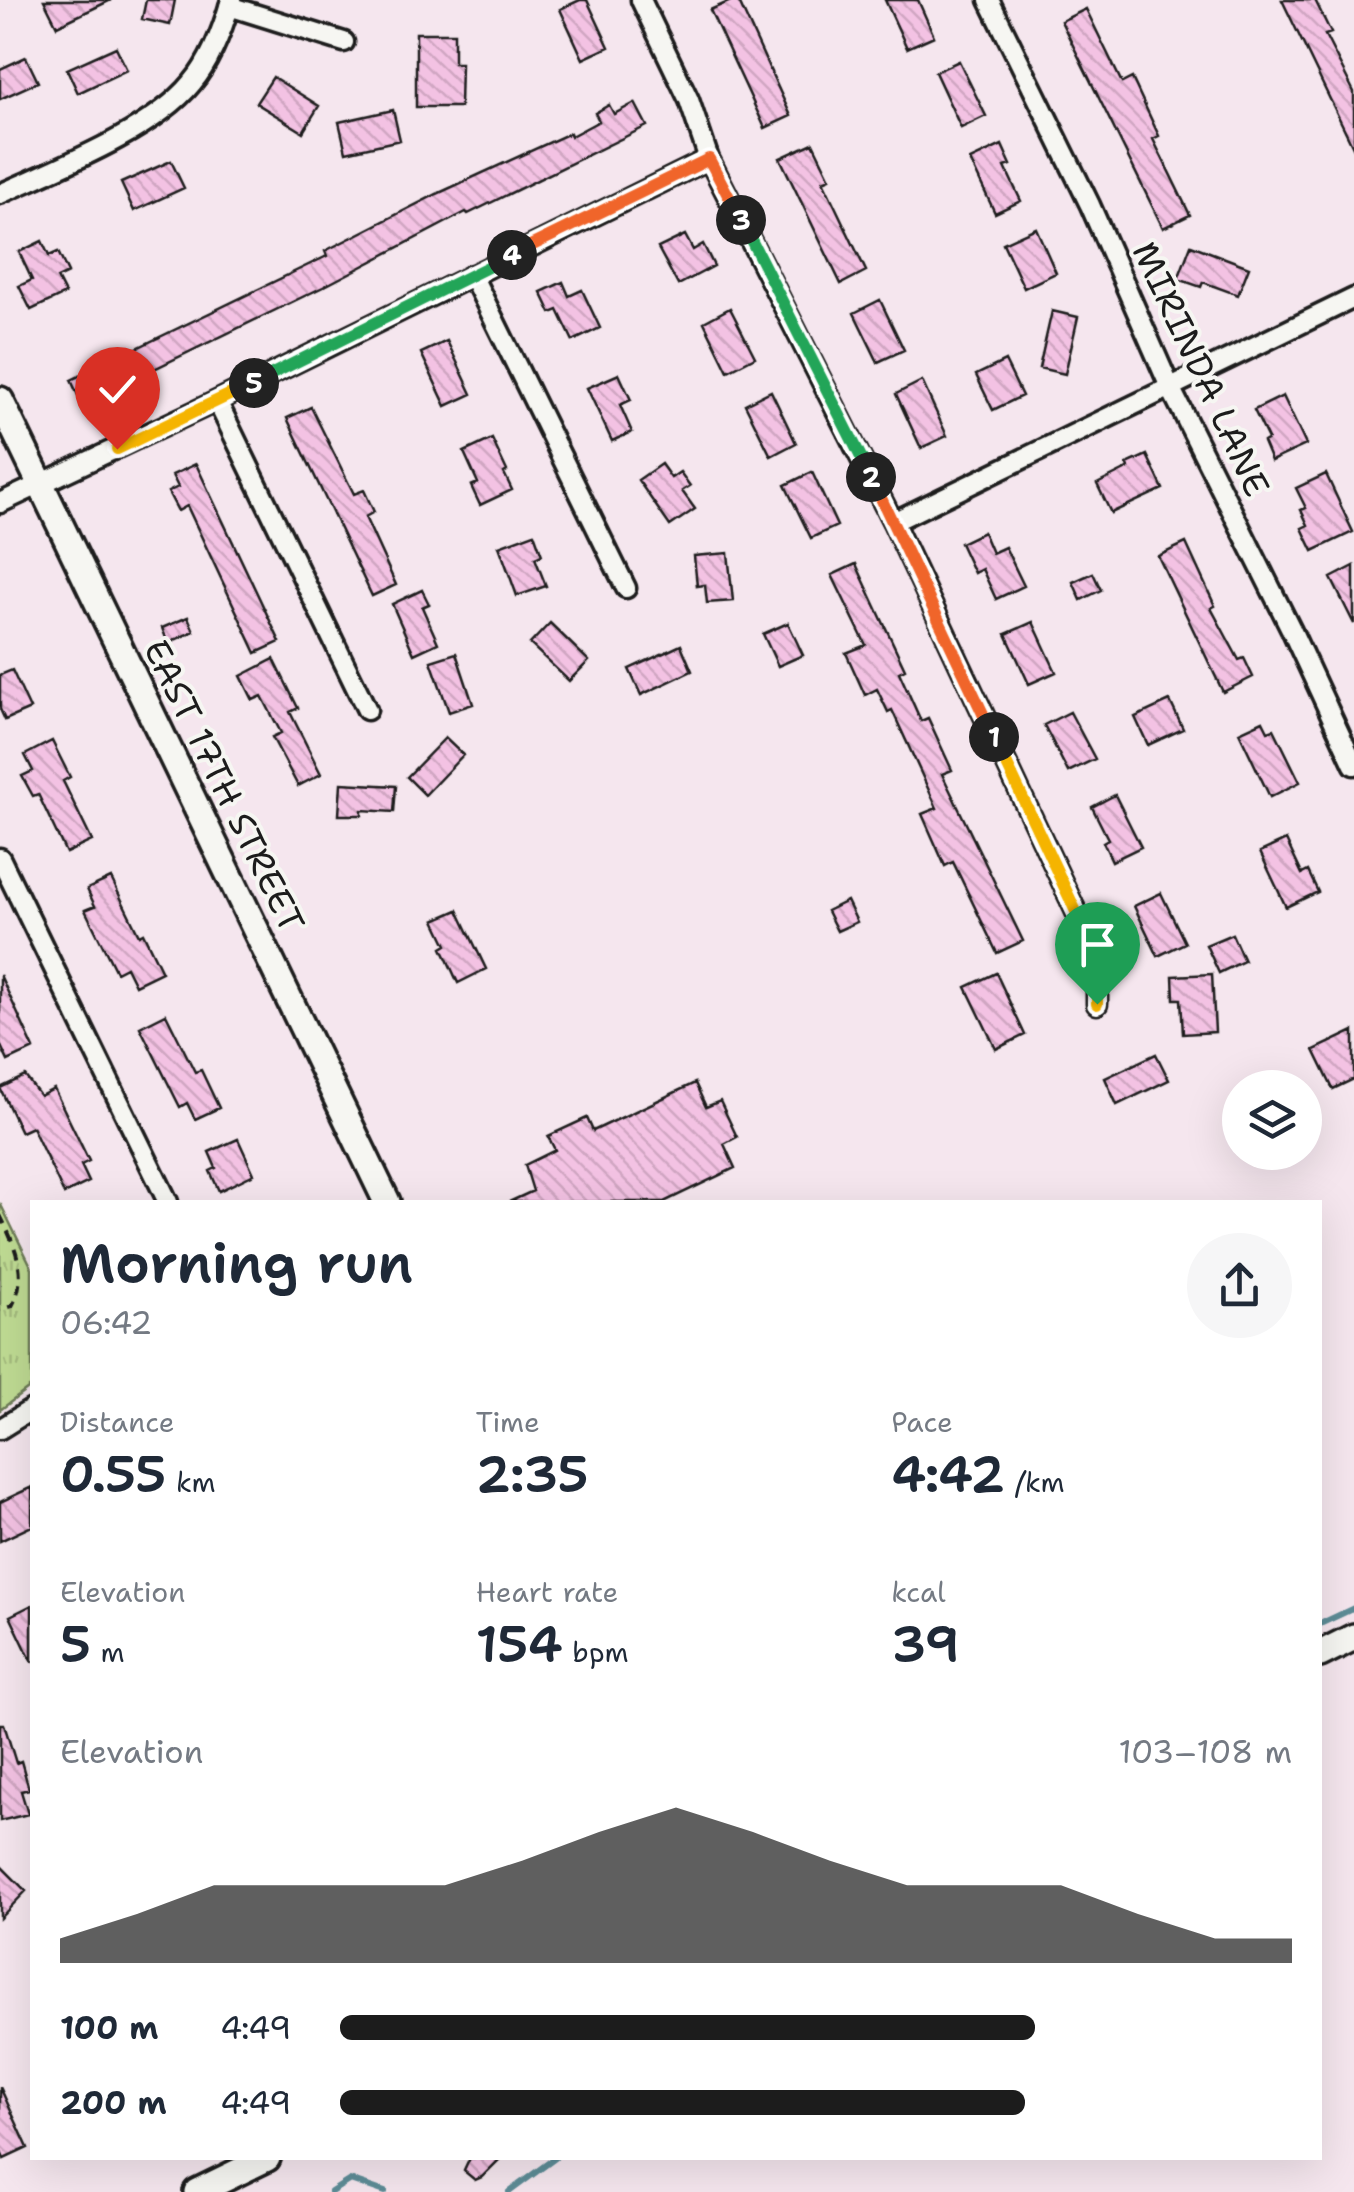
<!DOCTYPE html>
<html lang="en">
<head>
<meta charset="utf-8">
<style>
	:root { --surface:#fff; --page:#f6f6f7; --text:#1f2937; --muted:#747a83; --accent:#1c1c1c }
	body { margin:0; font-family:"Shantell Sans",sans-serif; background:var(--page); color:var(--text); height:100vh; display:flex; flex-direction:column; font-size:38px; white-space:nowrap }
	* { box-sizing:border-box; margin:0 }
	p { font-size:32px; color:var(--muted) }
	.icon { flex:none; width:55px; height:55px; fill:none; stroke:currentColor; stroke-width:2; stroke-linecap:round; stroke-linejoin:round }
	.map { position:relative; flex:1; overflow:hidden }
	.sheet { position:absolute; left:30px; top:1200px; width:1292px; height:960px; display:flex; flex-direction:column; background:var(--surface); border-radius:0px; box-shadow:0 10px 40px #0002 }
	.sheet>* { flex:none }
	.controls { position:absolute; left:1222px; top:1070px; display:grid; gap:20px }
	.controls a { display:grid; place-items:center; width:100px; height:100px; border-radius:50%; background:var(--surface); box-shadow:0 10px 40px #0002; font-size:50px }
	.pin { position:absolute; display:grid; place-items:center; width:85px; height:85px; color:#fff; margin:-102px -42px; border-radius:50% 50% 50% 0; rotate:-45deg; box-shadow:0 0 10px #0007 }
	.pin .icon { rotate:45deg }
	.km { position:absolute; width:50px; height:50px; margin:-25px; border-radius:50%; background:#222; color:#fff; font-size:28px; line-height:50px; text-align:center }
	.round { display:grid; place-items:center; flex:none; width:105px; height:105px; border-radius:52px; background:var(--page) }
	.overview { display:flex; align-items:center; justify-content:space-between; height:170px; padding:0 30px }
	h1 { font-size:55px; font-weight:600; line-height:75px }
	.metrics { display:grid; grid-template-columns:repeat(3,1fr); gap:15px; height:170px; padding:10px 30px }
	.metrics div { display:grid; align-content:center }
	.metrics b { font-size:50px; font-weight:600 }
	.metrics small { font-size:28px; font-weight:400 }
	.metrics p { font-size:28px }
	.chart { height:280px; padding:20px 30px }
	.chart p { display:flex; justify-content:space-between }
	.chart svg { width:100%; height:180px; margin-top:10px; fill:var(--accent); opacity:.7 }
	ul { padding:0 30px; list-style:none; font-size:32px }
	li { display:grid; grid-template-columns:160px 120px 1fr; align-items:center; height:75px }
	li i { height:25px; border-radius:12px; background:var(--accent) }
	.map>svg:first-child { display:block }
	.park { fill:url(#park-tufts); stroke:#6e7c58; stroke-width:2.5 }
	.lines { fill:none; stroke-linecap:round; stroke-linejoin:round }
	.stream { stroke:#5d8c96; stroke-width:6 }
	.building { fill:url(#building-back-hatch); stroke:#1c1c1c; stroke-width:2.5 }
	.minor-casing { stroke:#1c1c1c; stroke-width:25 }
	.secondary-casing { stroke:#1c1c1c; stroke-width:32 }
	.path { stroke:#1c1c1c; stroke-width:4; stroke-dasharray:10 8; stroke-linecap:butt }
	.minor { stroke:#f6f6f2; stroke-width:18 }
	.secondary { stroke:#f6f6f2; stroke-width:25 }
	.split-1-casing { stroke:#fff; stroke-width:20 }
	.split-2-casing { stroke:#fff; stroke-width:20 }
	.split-3-casing { stroke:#fff; stroke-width:20 }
	.split-4-casing { stroke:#fff; stroke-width:20 }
	.split-5-casing { stroke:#fff; stroke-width:20 }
	.split-6-casing { stroke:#fff; stroke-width:20 }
	.split-1 { stroke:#f5b400; stroke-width:12 }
	.split-2 { stroke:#f0652b; stroke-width:12 }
	.split-3 { stroke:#22a559; stroke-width:12 }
	.split-4 { stroke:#f0652b; stroke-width:12 }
	.split-5 { stroke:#22a559; stroke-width:12 }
	.split-6 { stroke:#f5b400; stroke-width:12 }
	.labels { text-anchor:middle; stroke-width:8; stroke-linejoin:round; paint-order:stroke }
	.street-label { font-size:35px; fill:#1c1c1c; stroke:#f6f6f2 }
</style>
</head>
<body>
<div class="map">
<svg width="1354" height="2192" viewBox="0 0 1354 2192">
	<defs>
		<pattern id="park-tufts" width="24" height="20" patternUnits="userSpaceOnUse" patternTransform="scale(2.5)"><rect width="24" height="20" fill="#bfdb93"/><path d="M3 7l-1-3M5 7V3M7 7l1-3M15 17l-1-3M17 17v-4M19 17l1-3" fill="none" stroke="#a4bb7e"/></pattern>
		<pattern id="building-back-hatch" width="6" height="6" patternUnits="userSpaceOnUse" patternTransform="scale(2.5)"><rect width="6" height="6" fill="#f3c2e3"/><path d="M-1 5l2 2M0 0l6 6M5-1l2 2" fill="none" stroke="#d0a6c2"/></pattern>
	</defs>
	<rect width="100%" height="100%" fill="#f5e6ee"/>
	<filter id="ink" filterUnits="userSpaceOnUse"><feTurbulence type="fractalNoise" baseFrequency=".01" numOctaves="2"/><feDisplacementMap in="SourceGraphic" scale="20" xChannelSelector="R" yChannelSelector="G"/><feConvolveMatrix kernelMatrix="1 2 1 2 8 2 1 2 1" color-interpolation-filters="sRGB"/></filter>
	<g filter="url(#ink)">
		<!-- park -->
		<path class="park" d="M0,1203L32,1268V1386L0,1410Z"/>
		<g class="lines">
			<!-- stream -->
			<path class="stream" d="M1320,1624L1354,1608
				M331,2192L350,2180L385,2192
				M509,2192L555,2158"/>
		</g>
		<!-- building -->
		<path class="building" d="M44,0H111L57,26Z
			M146,0H175L170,25L142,19Z
			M580,0H587L609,47L583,59L560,9Z
			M733,0H738L791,116L765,128L710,10Z
			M885,0H918L934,36L907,48Z
			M1282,0H1315L1331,33L1325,35L1354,92V149Z
			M1086,9L1122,83L1132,78L1159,136L1153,139L1190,215L1163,228L1061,21Z
			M416,33H454V63H461L460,107H416Z
			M116,47L127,70L78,93L67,69Z
			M26,57L38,82L0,99V69Z
			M959,61L986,116L961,128L935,72Z
			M273,77L319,106L303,132L256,103Z
			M635,103L647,126L468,214L466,212L323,287L82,404L71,380L327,256L325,251L437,194L570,133L571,136L599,121L595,113L609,105L614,114Z
			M393,110L400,140L346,152L339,122Z
			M813,143L830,178L823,181L866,271L841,284L780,158Z
			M1002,145L1011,165L1005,167L1021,201L995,213L970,160Z
			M171,161L184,188L134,211L121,183Z
			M1036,228L1056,273L1024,288L1003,243Z
			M685,235L693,250L703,244L714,266L678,285L658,248Z
			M42,241L49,256L58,252L68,273L57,278L65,294L31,310L19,286L32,280L19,252Z
			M1191,245L1249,267L1238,295L1203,282L1201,287L1178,279Z
			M563,282L569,296L582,290L600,328L573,341L558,310L551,313L541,292Z
			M880,300L904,350L878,362L854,313Z
			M730,308L755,357L728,371L704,322Z
			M1052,311L1078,317L1065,374L1039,368Z
			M447,341L472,394L446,406L421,353Z
			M1005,361L1022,396L993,410L976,375Z
			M619,374L631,400L620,405L632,432L612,441L587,388Z
			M922,381L947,436L921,448L896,394Z
			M771,391L796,443L771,456L745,404Z
			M1283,396L1306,445L1271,461L1263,442L1268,439L1254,410Z
			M311,407L354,494L364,490L374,512L365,517L396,585L372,596L287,418Z
			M492,439L507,471L504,473L512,490L480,505L471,486L478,483L464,452Z
			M1147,455L1163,489L1111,513L1097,484L1129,468L1127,464Z
			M196,464L280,642L256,653L187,506L178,511L168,492L178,487L172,475Z
			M661,464L671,478L680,472L690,486L682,491L695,509L670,526L638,480Z
			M812,472L837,526L811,538L785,485Z
			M1326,474L1353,532L1313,551L1302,528L1308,525L1301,510L1306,508L1296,488Z
			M983,532L992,553L1005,547L1024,586L996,599L982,569L974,573L960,543Z
			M534,533L542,555L535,558L546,586L517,596L499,546Z
			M1186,543L1215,606L1211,608L1239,660L1244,658L1253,677L1223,692L1158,556Z
			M728,553L733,601L707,603L705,585L697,586L694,556Z
			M856,564L905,669L899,672L921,721L928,718L952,770L942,774L1023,941L997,953L953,862L945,866L922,814L937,808L892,710L888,712L877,689L865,695L846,653L866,645L832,575Z
			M1354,566V624L1331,578Z
			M1093,573L1101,590L1081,600L1073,582Z
			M422,590L429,604L422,607L438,643L414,654L392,604Z
			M188,617L194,631L168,643L162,628Z
			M1033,622L1056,672L1029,684L1006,634Z
			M550,623L589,661L569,681L530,644Z
			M788,623L803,655L778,666L763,634Z
			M681,645L692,671L641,695L629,669Z
			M456,653L473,704L449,712L431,661Z
			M274,659L298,708L290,712L321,774L298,786L272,737L281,733L262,696L253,700L241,676Z
			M12,670L30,709L5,720L0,709V675Z
			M1170,701L1183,729L1148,745L1135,717Z
			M1070,712L1095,759L1068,772L1044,725Z
			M1263,721L1268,731L1274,729L1300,782L1270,797L1239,732Z
			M445,738L463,755L425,795L407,777Z
			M52,741L70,777L63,781L92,841L66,853L38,794L33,796L22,776L33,771L25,755Z
			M341,783L396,786L394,812L362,810V815H339Z
			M1115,795L1141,847L1112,861L1103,842L1108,839L1092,807Z
			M1286,840L1302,874L1308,871L1318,892L1286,907L1260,852Z
			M111,878L139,935L143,933L162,972L135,985L126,967L116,972L85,910L95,906L87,889Z
			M1161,893L1185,943L1158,956L1134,906Z
			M847,901L857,922L837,931L827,911Z
			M458,910L486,969L458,983L442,948L447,945L435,920Z
			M1232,934L1244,961L1219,973L1206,945Z
			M996,973L1025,1035L996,1049L966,987Z
			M1212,974L1215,1032L1183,1034L1181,999H1174L1173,976Z
			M0,975L34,1049L8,1061L0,1044Z
			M166,1014L195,1072L201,1070L219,1108L195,1119L187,1103L180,1107L140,1027Z
			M1354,1031V1079L1333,1089L1314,1050Z
			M1156,1054L1169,1080L1117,1105L1105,1078Z
			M25,1076L40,1096L54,1089L89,1161L81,1165L89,1182L64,1194L32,1127L21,1132L0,1088Z
			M695,1083L706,1107L720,1101L737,1137L724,1144L735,1168L664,1202H509L533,1191L525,1165L555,1150L548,1136L587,1118L593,1131Z
			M238,1139L254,1174L219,1191L210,1171L216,1168L209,1152Z
			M32,1487V1526L0,1541V1502Z
			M32,1605V1662L10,1616Z
			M0,1724H4L16,1763L21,1761L29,1789L21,1791L28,1814L0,1821Z
			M0,1865L26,1891L0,1918Z
			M0,2087L28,2148L4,2159L0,2150Z
			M470,2158H501L482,2177L475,2180L464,2171Z"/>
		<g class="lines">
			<defs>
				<path id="minor" d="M641,0L689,100L709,159L893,522L1087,935L1097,969V1004
					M989,0L1090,205L1169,385L1291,629L1354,765
					M229,6L344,42
					M0,194C57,168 153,131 192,83C211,61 223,28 231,0
					M472,275L626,588
					M217,401L367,710
					M0,503L217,401L709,159
					M893,522L1354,298
					M0,858L168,1202
					M0,1429L32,1409"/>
				<path id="secondary" d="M0,400L387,1202
					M1320,1654L1354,1637
					M197,2192L267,2158"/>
			</defs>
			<!-- minor casing -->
			<use href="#minor" class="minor-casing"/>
			<!-- secondary casing -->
			<use href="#secondary" class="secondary-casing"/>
			<!-- path -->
			<path class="path" d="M0,1215C15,1246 29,1274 12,1306L0,1310"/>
			<!-- minor -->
			<use href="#minor" class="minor"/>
			<!-- secondary -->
			<use href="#secondary" class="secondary"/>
		</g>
	</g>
	<g class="lines" filter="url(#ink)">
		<defs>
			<path id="split-1" d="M994,737L1087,935L1097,969V1004"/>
			<path id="split-2" d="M871,477L994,737"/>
			<path id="split-3" d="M741,220L871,477"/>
			<path id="split-4" d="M512,255L709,159L741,220"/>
			<path id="split-5" d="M254,383L512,255"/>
			<path id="split-6" d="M117,449L254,383"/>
		</defs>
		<!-- split-1 casing -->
		<use href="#split-1" class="split-1-casing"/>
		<!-- split-2 casing -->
		<use href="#split-2" class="split-2-casing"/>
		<!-- split-3 casing -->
		<use href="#split-3" class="split-3-casing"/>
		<!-- split-4 casing -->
		<use href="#split-4" class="split-4-casing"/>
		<!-- split-5 casing -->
		<use href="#split-5" class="split-5-casing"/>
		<!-- split-6 casing -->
		<use href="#split-6" class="split-6-casing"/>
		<!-- split-1 -->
		<use href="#split-1" class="split-1"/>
		<!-- split-2 -->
		<use href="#split-2" class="split-2"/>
		<!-- split-3 -->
		<use href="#split-3" class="split-3"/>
		<!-- split-4 -->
		<use href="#split-4" class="split-4"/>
		<!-- split-5 -->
		<use href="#split-5" class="split-5"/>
		<!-- split-6 -->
		<use href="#split-6" class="split-6"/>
	</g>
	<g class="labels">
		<!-- street labels -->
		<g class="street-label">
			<text transform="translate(1201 369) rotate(65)" y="12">MIRINDA LANE</text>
			<text transform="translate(224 786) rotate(64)" y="12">EAST 17TH STREET</text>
		</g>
	</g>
</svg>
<div class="controls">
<a><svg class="icon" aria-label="layers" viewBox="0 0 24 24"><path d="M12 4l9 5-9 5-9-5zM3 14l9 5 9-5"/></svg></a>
</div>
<div class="pin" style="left:1097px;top:1004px;background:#1e9e55"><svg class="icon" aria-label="arrive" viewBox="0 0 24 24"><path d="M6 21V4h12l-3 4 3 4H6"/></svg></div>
<div class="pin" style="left:117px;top:449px;background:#d93025"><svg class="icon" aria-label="check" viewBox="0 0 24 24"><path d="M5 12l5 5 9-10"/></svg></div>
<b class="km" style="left:994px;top:737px">1</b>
<b class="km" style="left:871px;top:477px">2</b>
<b class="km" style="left:741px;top:220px">3</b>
<b class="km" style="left:512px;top:255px">4</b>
<b class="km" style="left:254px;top:383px">5</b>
<section class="sheet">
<div class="overview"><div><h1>Morning run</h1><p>06:42</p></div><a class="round"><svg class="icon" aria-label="share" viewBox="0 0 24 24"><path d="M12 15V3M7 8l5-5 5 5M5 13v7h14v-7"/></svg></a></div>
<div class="metrics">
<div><p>Distance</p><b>0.55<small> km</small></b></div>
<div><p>Time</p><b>2:35</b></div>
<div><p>Pace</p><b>4:42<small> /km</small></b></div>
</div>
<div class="metrics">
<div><p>Elevation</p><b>5<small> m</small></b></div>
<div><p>Heart rate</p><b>154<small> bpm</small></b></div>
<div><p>kcal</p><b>39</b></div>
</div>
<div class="chart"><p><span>Elevation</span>103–108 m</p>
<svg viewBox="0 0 160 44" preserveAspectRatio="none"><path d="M0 44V38L10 32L20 25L30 25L40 25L50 25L60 19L70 12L80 6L90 12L100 19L110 25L120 25L130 25L140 32L150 38L160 38V44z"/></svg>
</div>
<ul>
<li><b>100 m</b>4:49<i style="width:73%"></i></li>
<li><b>200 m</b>4:49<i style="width:72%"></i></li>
</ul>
</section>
</div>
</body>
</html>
